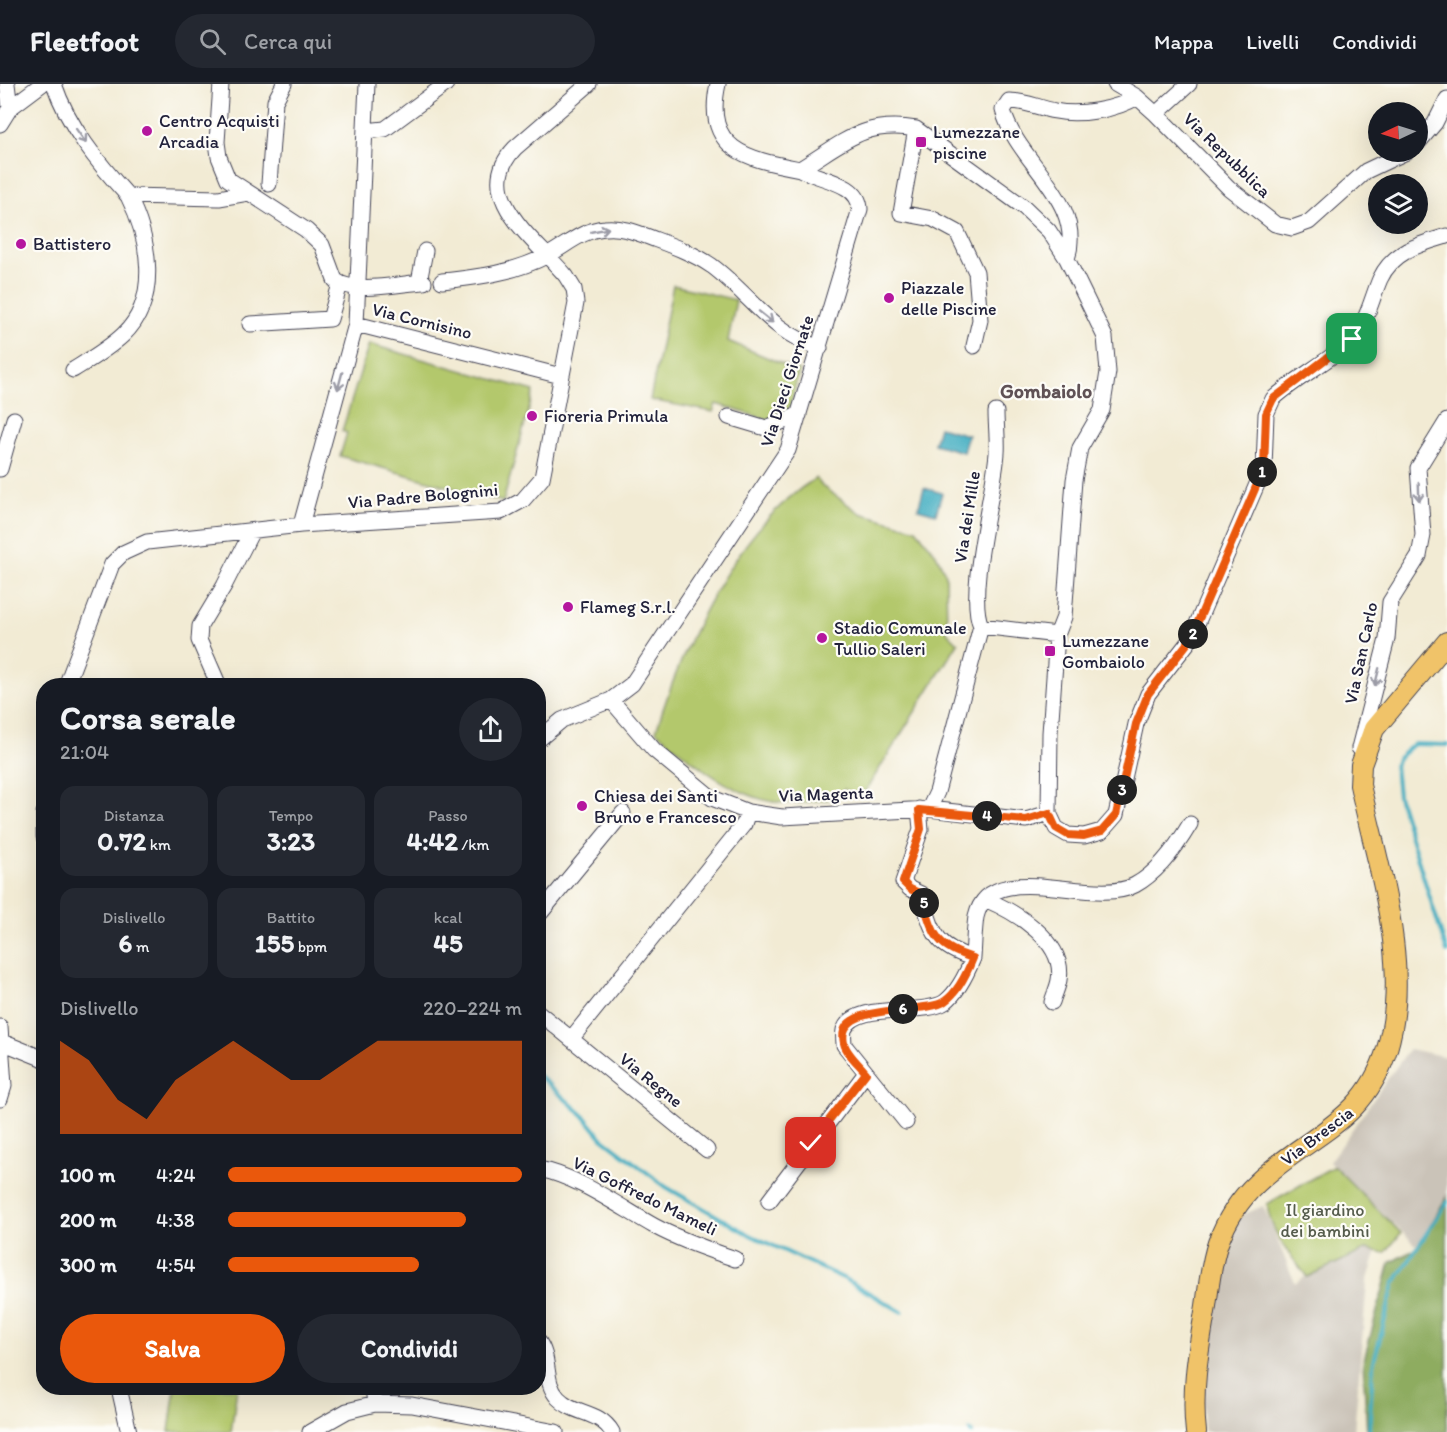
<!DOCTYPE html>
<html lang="it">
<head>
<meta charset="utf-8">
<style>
	:root { --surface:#171b24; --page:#242831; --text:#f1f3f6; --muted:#9ea1a6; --line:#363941; --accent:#ea580c }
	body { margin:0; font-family:Itim,sans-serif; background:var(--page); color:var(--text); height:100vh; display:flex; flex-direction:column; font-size:22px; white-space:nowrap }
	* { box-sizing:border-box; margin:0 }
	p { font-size:20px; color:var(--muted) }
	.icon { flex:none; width:33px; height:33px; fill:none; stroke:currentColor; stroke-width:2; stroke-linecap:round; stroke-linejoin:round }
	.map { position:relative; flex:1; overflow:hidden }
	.side { position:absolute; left:36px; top:594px; width:510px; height:717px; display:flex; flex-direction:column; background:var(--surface); border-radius:24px; box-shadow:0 6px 24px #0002 }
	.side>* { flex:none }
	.needle { width:39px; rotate:266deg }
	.buttons { position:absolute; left:1368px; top:18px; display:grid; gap:12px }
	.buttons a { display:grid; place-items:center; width:60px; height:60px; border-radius:50%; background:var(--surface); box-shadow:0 6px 24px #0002; font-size:30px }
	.pin { position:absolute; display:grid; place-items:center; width:51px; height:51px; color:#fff; margin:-26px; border-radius:12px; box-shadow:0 3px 9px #0006 }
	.km { position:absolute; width:30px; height:30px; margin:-15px; border-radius:50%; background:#222; color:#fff; font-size:16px; line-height:30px; text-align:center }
	.round { display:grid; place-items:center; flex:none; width:63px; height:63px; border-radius:32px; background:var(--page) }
	.overview { display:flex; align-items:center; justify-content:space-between; height:102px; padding:0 24px }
	h1 { font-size:33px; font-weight:700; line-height:45px }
	.figures { display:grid; grid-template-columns:repeat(3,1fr); gap:9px; height:102px; padding:6px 24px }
	.figures div { display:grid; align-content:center; border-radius:15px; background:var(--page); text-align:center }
	.figures b { font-size:26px; font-weight:700 }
	.figures small { font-size:16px; font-weight:400 }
	.figures p { font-size:16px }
	.chart { height:168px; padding:12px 24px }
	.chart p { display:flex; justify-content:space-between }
	.chart svg { width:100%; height:108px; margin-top:6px; fill:var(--accent); opacity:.7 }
	.button { display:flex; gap:12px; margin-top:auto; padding:12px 24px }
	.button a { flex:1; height:69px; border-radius:36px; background:var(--accent); color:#fff; font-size:24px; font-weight:700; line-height:69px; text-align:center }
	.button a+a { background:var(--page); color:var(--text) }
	ul { padding:0 24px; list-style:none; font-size:20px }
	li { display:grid; grid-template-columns:96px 72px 1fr; align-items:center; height:45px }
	li i { height:15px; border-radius:8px; background:var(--accent) }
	header { display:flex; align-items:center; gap:36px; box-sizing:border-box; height:84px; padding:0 30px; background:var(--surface); border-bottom:2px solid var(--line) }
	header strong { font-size:28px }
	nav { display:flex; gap:33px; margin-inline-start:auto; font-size:21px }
	.search { width:420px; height:54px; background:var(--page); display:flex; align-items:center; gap:15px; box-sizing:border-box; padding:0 21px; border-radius:33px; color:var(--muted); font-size:22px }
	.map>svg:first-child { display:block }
	.industrial { fill:#cac3b8 }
	.green { fill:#b3c86c; stroke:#6a7554; stroke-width:1.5 }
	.forest { fill:#8eac60; stroke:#58674e; stroke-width:1.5 }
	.water { fill:#44afc2; stroke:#33687e; stroke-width:1.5 }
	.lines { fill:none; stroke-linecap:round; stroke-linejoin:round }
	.stream { stroke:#44afc2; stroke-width:4 }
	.minor-casing { stroke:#414052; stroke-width:17 }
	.major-casing { stroke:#414052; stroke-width:22 }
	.minor { stroke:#fff; stroke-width:15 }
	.major { stroke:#f0c369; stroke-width:20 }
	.oneway { stroke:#9c9ca7 }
	.route-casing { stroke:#fff; stroke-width:12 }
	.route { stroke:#ea580c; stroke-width:8 }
	.poi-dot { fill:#b5179e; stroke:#fdfcf7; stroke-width:2 }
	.labels { text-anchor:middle; stroke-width:4.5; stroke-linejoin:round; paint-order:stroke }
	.poi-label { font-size:18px; fill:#22223b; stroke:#fdfcf7; text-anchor:start }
	.street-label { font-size:18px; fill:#22223b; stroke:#fdfcf7 }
	.park-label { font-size:18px; fill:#555c4c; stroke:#fdfcf7 }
	.neighbourhood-label { font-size:20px; font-weight:bold; fill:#605256; stroke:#fdfcf7 }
</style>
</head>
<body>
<header>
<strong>Fleetfoot</strong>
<div class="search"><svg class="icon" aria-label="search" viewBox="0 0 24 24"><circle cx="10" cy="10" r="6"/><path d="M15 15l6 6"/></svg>Cerca qui</div>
<nav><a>Mappa</a><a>Livelli</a><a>Condividi</a></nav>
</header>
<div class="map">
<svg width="1447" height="1348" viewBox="0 0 1447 1348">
	<rect width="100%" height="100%" fill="#fdfcf7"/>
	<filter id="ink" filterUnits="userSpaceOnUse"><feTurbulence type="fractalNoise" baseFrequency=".0167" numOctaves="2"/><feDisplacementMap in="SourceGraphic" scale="12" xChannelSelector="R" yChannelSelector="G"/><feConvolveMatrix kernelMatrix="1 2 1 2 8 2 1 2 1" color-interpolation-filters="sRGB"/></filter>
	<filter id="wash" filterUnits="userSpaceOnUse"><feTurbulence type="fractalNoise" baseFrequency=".008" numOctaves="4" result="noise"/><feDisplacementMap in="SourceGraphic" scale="24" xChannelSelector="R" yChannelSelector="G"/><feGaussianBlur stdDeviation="1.35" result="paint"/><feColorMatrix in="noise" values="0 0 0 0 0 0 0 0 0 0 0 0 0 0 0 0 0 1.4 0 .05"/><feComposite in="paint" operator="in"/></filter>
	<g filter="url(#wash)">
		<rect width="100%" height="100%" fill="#f2ebd4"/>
		<!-- industrial -->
		<path class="industrial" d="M1409,965L1447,973V1116L1417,1162L1329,1078Z
			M1263,1122L1295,1199L1367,1155L1378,1163L1367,1198L1354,1348H1204L1202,1287L1220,1184L1238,1133Z"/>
		<!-- green -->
		<path class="green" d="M673,201L736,216L728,257L799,287L789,329L772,337L716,320L713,328L650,316Z
			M369,260L534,307L503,418L340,372L347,349L342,347Z
			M816,394L822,402L860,429L916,445L936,470L946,491L947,548L958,559L861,714L844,705L839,714C819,717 795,721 774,718C729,710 690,676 656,647C683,559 736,444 816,394Z
			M1334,1082L1401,1149L1385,1169L1367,1165L1307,1193C1290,1170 1270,1149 1267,1120Z
			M175,1304H237L231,1348H169Z"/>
		<!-- forest -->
		<path class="forest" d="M1447,1112V1348H1367L1363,1279L1390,1179L1418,1164Z"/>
		<!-- water -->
		<path class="water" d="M939,343L968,351L963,368L934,360Z
			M924,404L942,409L936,430L918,425Z"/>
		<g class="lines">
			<!-- stream -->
			<path class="stream" d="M1447,661L1414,660L1397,675L1395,682L1398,712L1447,868
				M538,991L583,1031L602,1054L666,1103L748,1150L845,1195L902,1228
				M970,1347L972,1348
				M1369,1348L1373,1281L1394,1200L1447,1118"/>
		</g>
	</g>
	<g filter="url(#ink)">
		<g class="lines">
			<defs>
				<path id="minor" d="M54,0C68,42 98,79 128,112L219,114L248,109
					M221,0L217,58L219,73L228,95L306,146L322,161L335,196C353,211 402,199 424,198
					M367,0L356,240L561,292
					M718,0C703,67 748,75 800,85C843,59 863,36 916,45L1025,124L1049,147L1067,175L1105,253L1108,288L1102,326L1080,364L1074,396L1064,533L1057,551L1050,649L1049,729L1056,744L1068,751L1084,752L1102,747L1116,731L1136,640L1148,610L1190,556L1264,384L1266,330L1273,315C1295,294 1336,274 1353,253C1368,236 1371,216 1380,195C1393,167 1420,160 1447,152
					M1115,0L1137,13L1156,30L1229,104L1275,140L1292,144L1309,138L1366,87L1406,68
					M10,24L42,0
					M1156,30L1189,0
					M0,40L10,24L7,0
					M916,45L901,129L933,135L957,148L976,188L980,236L974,262
					M365,47L385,45L446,0
					M1418,59L1435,39L1447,15
					M269,100L275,17L284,0
					M1067,175C1086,116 1016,78 1003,26L1009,17C1026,17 1039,24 1055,27C1079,32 1116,26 1137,13
					M442,197C479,193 514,189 548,171C567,161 582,146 605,144C621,142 638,149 654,155C673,162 695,170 712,182C751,211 770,248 820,264
					M419,198L425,167
					M250,240L330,235L340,200
					M73,286C89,276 108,265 123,251C161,215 149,153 128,112
					M729,333L766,344L799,331
					M0,385L14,335
					M301,441L356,240
					M981,542L1057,551
					M66,602L112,480L123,469L147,458L301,441L501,428L523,416L542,394L576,219L574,205L566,192C536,156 470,111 515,64L589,0
					M219,602L199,556L200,542L224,502L252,447
					M611,616L654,666L712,714L748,728L782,733L929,725L1026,736L1049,729
					M538,656L562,636L611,616L632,600L788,366L860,125C859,98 819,96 800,85
					M1359,664L1387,555L1390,518L1419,472L1423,451L1418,384L1447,337
					M929,725L937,708L981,542C966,509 994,411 997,369C998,356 996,342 996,328
					M44,729V753
					M985,815C1015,828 1066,857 1059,896C1058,903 1054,911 1052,918
					M538,832L623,729
					M973,874C974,861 974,846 976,833C990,771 1093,824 1135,801C1159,788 1177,762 1190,740
					M538,928L707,1066
					M0,943L4,1002L0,1015
					M571,955L744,740L748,728
					M2,958L44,975
					M906,1038L844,961C844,957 843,950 844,946C855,916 923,933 945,918C958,908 967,889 973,874C933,862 933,847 921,810L910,805L903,798L921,745L919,725
					M538,1085C576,1091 620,1123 654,1142C680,1156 707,1165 735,1175
					M769,1117L866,989
					M538,1257C551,1274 543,1298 558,1314C574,1331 599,1326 612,1348
					M119,1304L129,1348
					M373,1304L375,1320L412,1321L556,1348
					M310,1348L347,1327L375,1320"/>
				<path id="major" d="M1196,1348C1191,1305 1199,1264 1206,1222C1209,1201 1211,1179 1218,1159C1226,1137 1240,1115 1257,1099C1308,1050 1364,1040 1387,965C1412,883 1378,783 1360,701L1361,681L1374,645L1447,558"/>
			</defs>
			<!-- minor casing -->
			<use href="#minor" class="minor-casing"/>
			<!-- major casing -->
			<use href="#major" class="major-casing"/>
			<!-- minor -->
			<use href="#minor" class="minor"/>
			<!-- major -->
			<use href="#major" class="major"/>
		</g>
		<!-- one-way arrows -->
		<defs><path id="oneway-shaft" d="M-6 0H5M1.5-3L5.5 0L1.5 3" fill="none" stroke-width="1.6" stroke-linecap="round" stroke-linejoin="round" transform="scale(1.5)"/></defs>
		<g class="oneway">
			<use href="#oneway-shaft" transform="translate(81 52) rotate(55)"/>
			<use href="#oneway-shaft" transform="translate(600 146) rotate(-11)"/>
			<use href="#oneway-shaft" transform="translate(766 233) rotate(39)"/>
			<use href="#oneway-shaft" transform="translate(340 297) rotate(105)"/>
			<use href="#oneway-shaft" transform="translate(1419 408) rotate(88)"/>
			<use href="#oneway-shaft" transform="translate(1377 593) rotate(104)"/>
		</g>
	</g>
	<g class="lines" filter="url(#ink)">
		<defs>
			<path id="route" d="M811,1059L866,989C860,981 846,969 844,959C834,916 925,932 945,917C958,908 967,889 973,874C932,862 933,847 921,810L910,805L903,798L921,745L919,726L1026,736L1049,729L1056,744L1068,751L1084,752L1102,747L1116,731L1136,640L1148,610L1190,556L1264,384L1266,330L1273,315L1352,255"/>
		</defs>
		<!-- route casing -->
		<use href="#route" class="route-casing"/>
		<!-- route -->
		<use href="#route" class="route"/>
	</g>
	<!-- markers -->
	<g class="poi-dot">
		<circle cx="147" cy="47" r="6"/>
		<rect x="915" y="52" width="12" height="12" rx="3"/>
		<circle cx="21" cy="160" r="6"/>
		<circle cx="889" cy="214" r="6"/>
		<circle cx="532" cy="332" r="6"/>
		<circle cx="568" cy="523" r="6"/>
		<circle cx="822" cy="554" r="6"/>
		<rect x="1044" y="561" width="12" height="12" rx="3"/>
		<circle cx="582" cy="722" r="6"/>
	</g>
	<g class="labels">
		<!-- poi labels -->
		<g class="poi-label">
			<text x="159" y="43">Centro Acquisti<tspan x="159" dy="21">Arcadia</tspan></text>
			<text x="933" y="54">Lumezzane<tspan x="933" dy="21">piscine</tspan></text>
			<text x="33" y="166">Battistero</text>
			<text x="901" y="210">Piazzale<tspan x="901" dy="21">delle Piscine</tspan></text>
			<text x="544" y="338">Fioreria Primula</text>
			<text x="580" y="529">Flameg S.r.l.</text>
			<text x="834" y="550">Stadio Comunale<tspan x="834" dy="21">Tullio Saleri</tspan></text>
			<text x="1062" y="563">Lumezzane<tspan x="1062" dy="21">Gombaiolo</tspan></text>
			<text x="594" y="718">Chiesa dei Santi<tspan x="594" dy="21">Bruno e Francesco</tspan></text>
		</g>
		<!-- street labels -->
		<g class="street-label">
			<text transform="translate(1227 71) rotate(44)" y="6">Via Repubblica</text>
			<text transform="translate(422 237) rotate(14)" y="6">Via Cornisino</text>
			<text transform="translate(787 297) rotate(-72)" y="6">Via Dieci Giornate</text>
			<text transform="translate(423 412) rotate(-5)" y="6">Via Padre Bolognini</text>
			<text transform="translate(967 433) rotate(-81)" y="6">Via dei Mille</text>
			<text transform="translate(1361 569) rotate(-78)" y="6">Via San Carlo</text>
			<text transform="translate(826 710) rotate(-2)" y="6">Via Magenta</text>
			<text transform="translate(651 996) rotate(39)" y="6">Via Regne</text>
			<text transform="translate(1317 1052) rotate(-37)" y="6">Via Brescia</text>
			<text transform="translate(645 1112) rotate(26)" y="6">Via Goffredo Mameli</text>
		</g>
		<!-- park labels -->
		<g class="park-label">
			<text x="1325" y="1132">Il giardino<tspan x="1325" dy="21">dei bambini</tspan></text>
		</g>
		<!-- neighbourhood labels -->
		<g class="neighbourhood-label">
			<text x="1046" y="314">Gombaiolo</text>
		</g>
	</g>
</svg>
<div class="buttons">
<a><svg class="needle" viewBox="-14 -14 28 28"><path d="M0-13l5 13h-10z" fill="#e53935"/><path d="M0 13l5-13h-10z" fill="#9ea1a6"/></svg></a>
<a><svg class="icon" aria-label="layers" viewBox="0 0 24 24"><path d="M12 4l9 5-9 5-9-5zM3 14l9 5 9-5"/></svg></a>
</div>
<div class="pin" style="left:1352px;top:255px;background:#1e9e55"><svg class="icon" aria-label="arrive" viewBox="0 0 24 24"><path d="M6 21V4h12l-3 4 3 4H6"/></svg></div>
<div class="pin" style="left:811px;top:1059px;background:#d93025"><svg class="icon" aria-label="check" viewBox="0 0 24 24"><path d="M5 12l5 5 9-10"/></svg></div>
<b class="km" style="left:1262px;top:388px">1</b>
<b class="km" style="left:1193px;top:550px">2</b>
<b class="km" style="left:1122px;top:706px">3</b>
<b class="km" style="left:987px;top:732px">4</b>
<b class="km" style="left:924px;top:819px">5</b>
<b class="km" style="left:903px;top:925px">6</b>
<section class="side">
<div class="overview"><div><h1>Corsa serale</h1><p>21:04</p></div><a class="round"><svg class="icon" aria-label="share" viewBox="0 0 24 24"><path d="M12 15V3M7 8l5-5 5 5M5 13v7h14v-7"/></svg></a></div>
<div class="figures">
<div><p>Distanza</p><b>0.72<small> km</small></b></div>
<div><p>Tempo</p><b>3:23</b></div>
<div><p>Passo</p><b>4:42<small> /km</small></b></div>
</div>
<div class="figures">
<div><p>Dislivello</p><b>6<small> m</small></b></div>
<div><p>Battito</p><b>155<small> bpm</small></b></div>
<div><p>kcal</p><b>45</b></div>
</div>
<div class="chart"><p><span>Dislivello</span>220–224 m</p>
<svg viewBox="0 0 160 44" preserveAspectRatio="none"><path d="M0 44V6L10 14L20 30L30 38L40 22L50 14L60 6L70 14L80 22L90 22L100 14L110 6L120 6L130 6L140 6L150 6L160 6V44z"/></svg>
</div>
<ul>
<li><b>100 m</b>4:24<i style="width:100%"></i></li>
<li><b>200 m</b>4:38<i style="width:81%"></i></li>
<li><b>300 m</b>4:54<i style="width:65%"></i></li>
</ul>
<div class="button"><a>Salva</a><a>Condividi</a></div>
</section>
</div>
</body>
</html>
